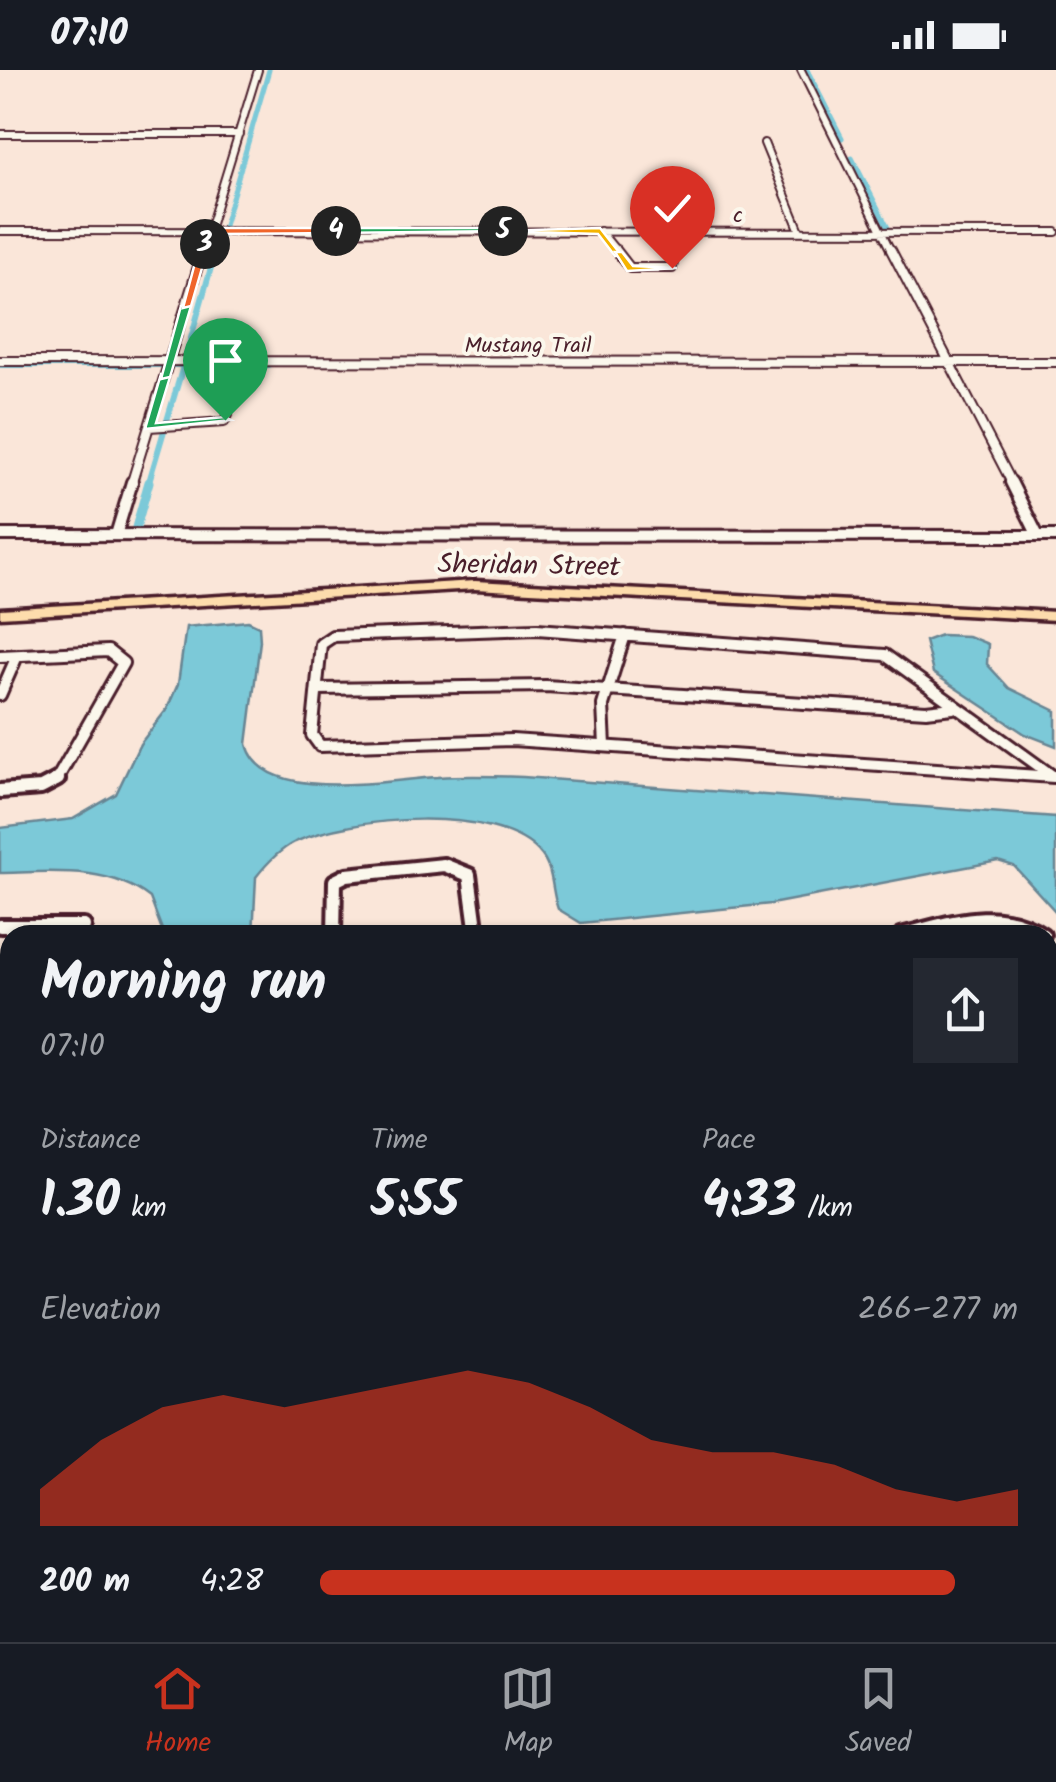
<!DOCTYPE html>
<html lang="en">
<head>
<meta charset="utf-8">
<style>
	:root { --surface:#171b24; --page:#242831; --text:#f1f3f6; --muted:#9ea1a6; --line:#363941; --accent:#c8321e }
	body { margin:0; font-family:Kalam,sans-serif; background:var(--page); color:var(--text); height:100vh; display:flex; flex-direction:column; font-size:38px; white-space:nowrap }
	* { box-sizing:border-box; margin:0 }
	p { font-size:32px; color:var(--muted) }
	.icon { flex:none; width:55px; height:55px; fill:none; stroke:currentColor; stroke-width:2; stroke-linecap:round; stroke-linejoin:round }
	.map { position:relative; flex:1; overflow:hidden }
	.sheet { position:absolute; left:0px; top:855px; width:1058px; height:718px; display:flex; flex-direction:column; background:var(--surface); border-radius:30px 30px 0 0; box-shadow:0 2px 8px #0004 }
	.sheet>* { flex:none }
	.pin { position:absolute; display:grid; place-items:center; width:85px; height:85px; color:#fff; margin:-102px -42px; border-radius:50% 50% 50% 0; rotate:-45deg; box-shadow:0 0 10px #0007 }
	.pin .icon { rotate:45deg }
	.km { position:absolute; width:50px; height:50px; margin:-25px; border-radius:50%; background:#222; color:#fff; font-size:28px; line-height:50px; text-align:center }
	.round { display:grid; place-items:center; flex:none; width:105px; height:105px; border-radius:0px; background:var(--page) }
	.head { display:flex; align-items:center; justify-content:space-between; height:170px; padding:0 40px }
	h1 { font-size:55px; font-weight:800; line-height:75px }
	.stats { display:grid; grid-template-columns:repeat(3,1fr); gap:15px; height:170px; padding:10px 40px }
	.stats div { display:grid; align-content:center }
	.stats b { font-size:50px; font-weight:800 }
	.stats small { font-size:28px; font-weight:400 }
	.stats p { font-size:28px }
	.chart { height:280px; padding:20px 40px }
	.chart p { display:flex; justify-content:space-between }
	.chart svg { width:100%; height:180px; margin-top:10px; fill:var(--accent); opacity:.7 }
	ul { padding:0 40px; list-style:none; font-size:32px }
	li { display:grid; grid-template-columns:160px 120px 1fr; align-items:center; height:75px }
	li i { height:25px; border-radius:12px; background:var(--accent) }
	.status { display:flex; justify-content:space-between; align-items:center; height:70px; padding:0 50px; background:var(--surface); direction:ltr }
	.status svg { height:28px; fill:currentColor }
	.dock { display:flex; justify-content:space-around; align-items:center; height:140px; border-top:2px solid var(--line); background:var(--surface); font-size:28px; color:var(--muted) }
	.dock a { display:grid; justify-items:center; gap:5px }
	.dock .active { color:var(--accent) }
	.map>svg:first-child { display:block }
	.water { fill:#7bc9d8; stroke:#678593; stroke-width:2.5 }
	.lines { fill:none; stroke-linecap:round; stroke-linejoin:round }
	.canal-far2 { stroke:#7bc9d8; stroke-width:5 }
	.canal-far1 { stroke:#7bc9d8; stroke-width:6 }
	.canal { stroke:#7bc9d8; stroke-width:9 }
	.street-far4-casing { stroke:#4a1f2b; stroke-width:10 }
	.street-far3-casing { stroke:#4a1f2b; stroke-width:12 }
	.street-far2-casing { stroke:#4a1f2b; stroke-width:16 }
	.street-far1-casing { stroke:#4a1f2b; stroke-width:20 }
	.street-casing { stroke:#4a1f2b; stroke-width:22 }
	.primary-casing { stroke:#4a1f2b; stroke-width:7 }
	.street-far4 { stroke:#fbf7ec; stroke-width:6 }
	.street-far3 { stroke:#fbf7ec; stroke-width:8 }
	.street-far2 { stroke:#fbf7ec; stroke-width:10 }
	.street-far1 { stroke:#fbf7ec; stroke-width:12 }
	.street { stroke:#fbf7ec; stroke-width:15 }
	.primary { fill:#fddcac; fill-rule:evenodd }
	.split-1 { fill:#22a559; stroke:#fff; stroke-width:2.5 }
	.split-2 { fill:#22a559; stroke:#fff; stroke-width:2.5 }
	.split-3 { fill:#f0652b; stroke:#fff; stroke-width:2.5 }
	.split-4 { fill:#f0652b; stroke:#fff; stroke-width:2.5 }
	.split-5 { fill:#22a559; stroke:#fff; stroke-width:2.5 }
	.split-6 { fill:#f5b400; stroke:#fff; stroke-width:2.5 }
	.split-7 { fill:#f5b400; stroke:#fff; stroke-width:2.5 }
	.labels { text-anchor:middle; stroke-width:8; stroke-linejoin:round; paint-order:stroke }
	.far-street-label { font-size:22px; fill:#4a1f2b; stroke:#fbf7ec }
	.street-label { font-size:28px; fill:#4a1f2b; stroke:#fbf7ec }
</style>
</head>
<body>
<div class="status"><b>07:10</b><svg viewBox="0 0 49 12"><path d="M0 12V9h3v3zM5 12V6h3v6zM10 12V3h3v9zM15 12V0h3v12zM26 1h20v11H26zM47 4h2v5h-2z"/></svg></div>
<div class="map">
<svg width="1056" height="1572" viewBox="0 0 1056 1572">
	<rect width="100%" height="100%" fill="#fae6d9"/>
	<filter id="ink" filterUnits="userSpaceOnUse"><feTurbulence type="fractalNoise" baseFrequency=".01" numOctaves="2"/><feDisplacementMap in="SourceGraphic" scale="20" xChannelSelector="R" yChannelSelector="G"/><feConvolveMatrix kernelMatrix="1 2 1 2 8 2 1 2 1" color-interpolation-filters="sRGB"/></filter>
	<g filter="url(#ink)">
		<!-- water -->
		<path class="water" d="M248,551L259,556L260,571L247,674C262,736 392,709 438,707C467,705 495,706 523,707L1056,747V842L1014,796L998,791L771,834L581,853L558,839C551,821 554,797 539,782C495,734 350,747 295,772C279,780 267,793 256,807L253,865H164L150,828C108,795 50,802 0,803V758L73,749L116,724L140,674L167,639L178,614L186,557Z
			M941,565L968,566L988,574L987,594L1009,618L1056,641V676L1025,664L933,603L925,571Z
			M10,1425V1562L46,1563L44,1572H0V1426Z
			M300,1563H439L442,1572H302Z"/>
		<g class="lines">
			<!-- canal-far2 -->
			<path class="canal-far2" d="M807,0L842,68
				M852,88L889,160
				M223,159L269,0
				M216,183L221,164H230"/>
			<!-- canal-far1 -->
			<path class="canal-far1" d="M185,289L216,180
				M0,295H163
				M173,295H269
				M148,415L184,293"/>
			<!-- canal -->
			<path class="canal" d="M135,461L149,412"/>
			<defs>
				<path id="street-far4" d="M801,0L892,183
					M0,64H239
					M764,73L800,161
					M0,161L1056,162
					M600,161L618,183
					M673,161L675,183
					M202,183L258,0"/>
				<path id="street-far3" d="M616,180L630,198H672L675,180
					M891,180L1013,415
					M0,291L1056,292
					M149,357L224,352L228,345
					M131,415L203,180"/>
				<path id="street-far2" d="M1011,412L1038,466
					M0,465L1056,466
					M116,465L132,412
					M537,559L885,585L1054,707L512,670L320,676L312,665L321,574L333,566Z
					M0,586L108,581L123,593L56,711
					M318,619L546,616L926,641L953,638
					M0,625L17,586
					M605,676L603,635L625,565"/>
				<path id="street-far1" d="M0,721L41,718L58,709
					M0,856H84L81,865
					M334,865L335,811L347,805L444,795L469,805L477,865
					M901,865C951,853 997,834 1043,865
					M1048,936L1056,934
					M1048,1052L1056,1050"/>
				<path id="street" d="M0,1120L10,1100
					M1048,1146L1056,1145
					M1048,1166L1056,1165
					M0,1209H10
					M0,1228H10
					M1048,1260L1056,1259
					M0,1334H10
					M1048,1378L1056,1394
					M1048,1409L1056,1408
					M176,1562L177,1572
					M558,1562L565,1572
					M971,1562L972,1572"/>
				<path id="primary" d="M475,511L1056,542V550L475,519L0,547V539Z"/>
			</defs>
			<!-- street-far4 casing -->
			<use href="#street-far4" class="street-far4-casing"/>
			<!-- street-far3 casing -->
			<use href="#street-far3" class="street-far3-casing"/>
			<!-- street-far2 casing -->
			<use href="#street-far2" class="street-far2-casing"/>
			<!-- street-far1 casing -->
			<use href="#street-far1" class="street-far1-casing"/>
			<!-- street casing -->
			<use href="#street" class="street-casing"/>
			<!-- primary casing -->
			<use href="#primary" class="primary-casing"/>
			<!-- street-far4 -->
			<use href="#street-far4" class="street-far4"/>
			<!-- street-far3 -->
			<use href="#street-far3" class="street-far3"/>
			<!-- street-far2 -->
			<use href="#street-far2" class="street-far2"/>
			<!-- street-far1 -->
			<use href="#street-far1" class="street-far1"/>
			<!-- street -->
			<use href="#street" class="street"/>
			<!-- primary -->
			<use href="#primary" class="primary"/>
		</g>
	</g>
	<!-- split-1 -->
	<path class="split-1" d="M161,304L170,307L156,353L225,347L231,350L145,359Z"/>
	<!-- split-2 -->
	<path class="split-2" d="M186,233L191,236L170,307L161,309L181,236Z"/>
	<!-- split-3 -->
	<path class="split-3" d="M205,172L209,174L191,236L183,238L200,174Z"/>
	<!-- split-4 -->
	<path class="split-4" d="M336,158L340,163L213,164L208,176L200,174L209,158Z"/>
	<!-- split-5 -->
	<path class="split-5" d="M336,158H503L507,161L333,163Z"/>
	<!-- split-6 -->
	<path class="split-6" d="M600,158L622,186H615L598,164L498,161Z"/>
	<!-- split-7 -->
	<path class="split-7" d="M615,182H622L633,196L677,198L627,201Z"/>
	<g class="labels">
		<!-- far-street labels -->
		<g class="far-street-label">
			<text x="738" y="152">c</text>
			<text x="528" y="282">Mustang Trail</text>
		</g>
		<!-- street labels -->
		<g class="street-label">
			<text transform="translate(529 494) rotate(1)" y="10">Sheridan Street</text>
		</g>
	</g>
</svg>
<div class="pin" style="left:225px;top:350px;background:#1e9e55"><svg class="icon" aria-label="arrive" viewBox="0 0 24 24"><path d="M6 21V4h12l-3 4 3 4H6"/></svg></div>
<div class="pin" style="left:672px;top:198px;background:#d93025"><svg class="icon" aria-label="check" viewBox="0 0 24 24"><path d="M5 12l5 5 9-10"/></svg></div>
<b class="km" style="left:205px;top:174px">3</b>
<b class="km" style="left:336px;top:161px">4</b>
<b class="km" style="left:503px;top:161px">5</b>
<section class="sheet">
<div class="head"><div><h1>Morning run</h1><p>07:10</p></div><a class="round"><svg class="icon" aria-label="share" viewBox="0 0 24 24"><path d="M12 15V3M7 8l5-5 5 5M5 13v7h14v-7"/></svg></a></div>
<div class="stats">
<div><p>Distance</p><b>1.30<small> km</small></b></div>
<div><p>Time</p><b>5:55</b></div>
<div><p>Pace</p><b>4:33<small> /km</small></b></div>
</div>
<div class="chart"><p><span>Elevation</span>266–277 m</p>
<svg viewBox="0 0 160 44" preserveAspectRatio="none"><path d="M0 44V35L10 23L20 15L30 12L40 15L50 12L60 9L70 6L80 9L90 15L100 23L110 26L120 26L130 29L140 35L150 38L160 35V44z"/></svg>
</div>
<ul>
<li><b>200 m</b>4:28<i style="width:91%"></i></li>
</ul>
</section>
</div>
<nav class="dock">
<a class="active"><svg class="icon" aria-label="home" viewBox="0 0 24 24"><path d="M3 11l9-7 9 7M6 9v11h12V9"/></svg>Home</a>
<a><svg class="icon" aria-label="map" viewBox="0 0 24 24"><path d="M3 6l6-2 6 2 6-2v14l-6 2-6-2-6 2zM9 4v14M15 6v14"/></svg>Map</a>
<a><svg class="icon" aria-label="saved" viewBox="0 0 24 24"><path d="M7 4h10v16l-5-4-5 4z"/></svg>Saved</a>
</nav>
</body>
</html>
